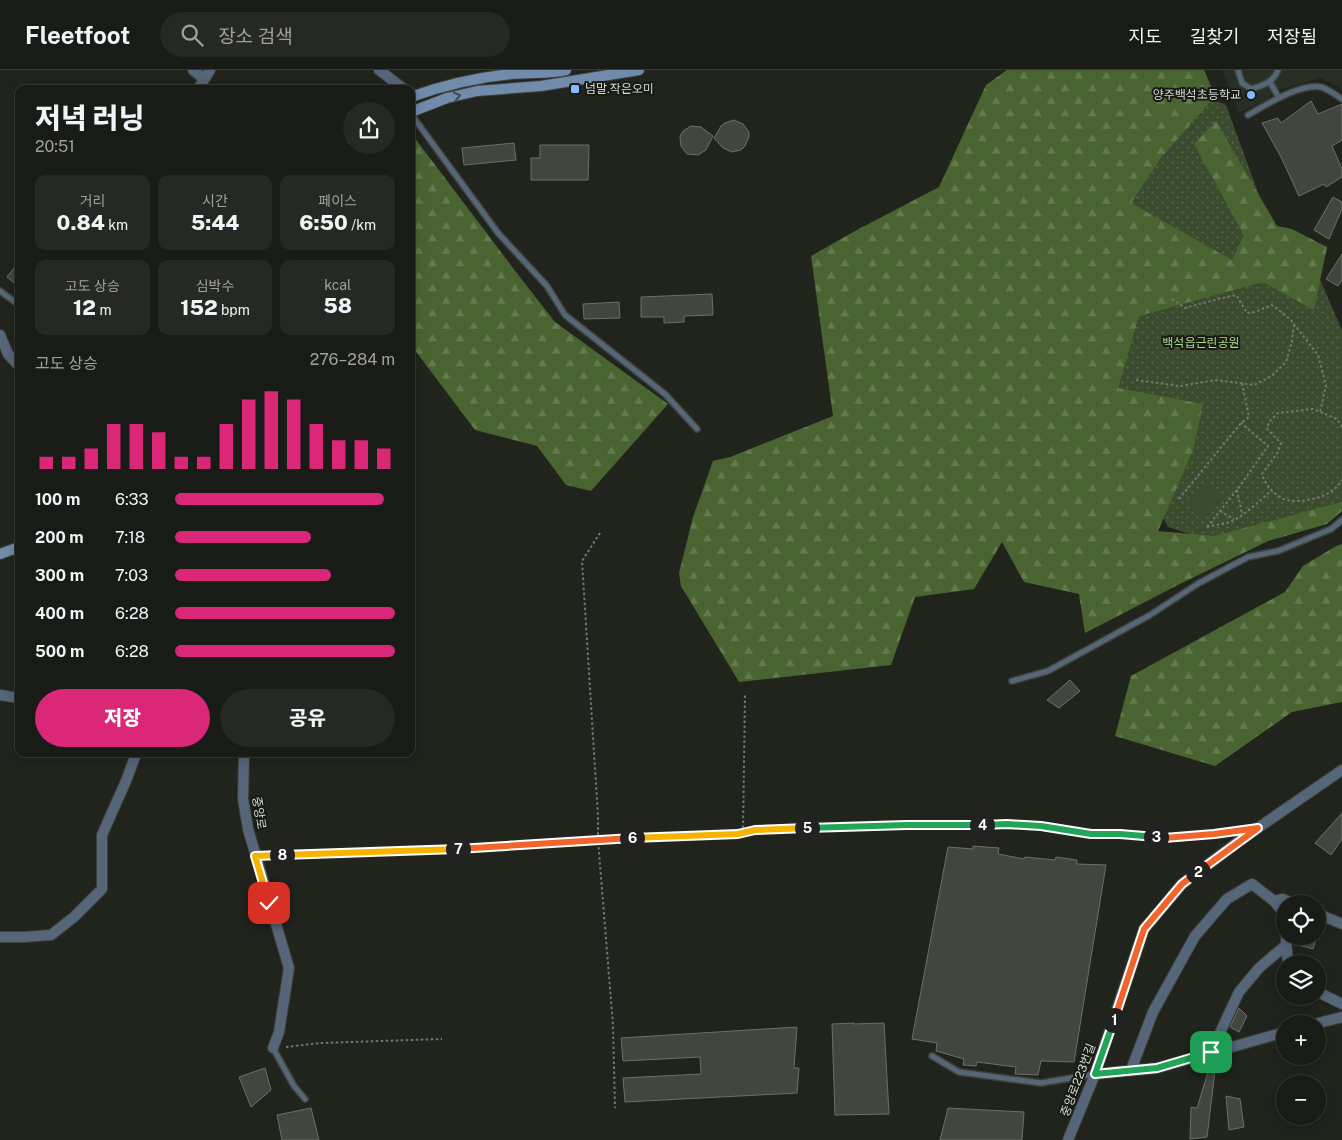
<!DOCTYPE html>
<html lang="ko">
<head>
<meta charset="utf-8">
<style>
	:root { --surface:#181b16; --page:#252823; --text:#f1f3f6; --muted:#9fa1a1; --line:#363935; --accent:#db2777 }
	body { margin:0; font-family:"Public Sans","Noto Sans KR",sans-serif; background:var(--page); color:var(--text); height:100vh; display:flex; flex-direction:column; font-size:19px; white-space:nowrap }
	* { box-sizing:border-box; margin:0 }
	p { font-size:16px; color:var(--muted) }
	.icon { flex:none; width:28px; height:28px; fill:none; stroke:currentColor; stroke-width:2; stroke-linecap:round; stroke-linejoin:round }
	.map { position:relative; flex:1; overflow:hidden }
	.side { position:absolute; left:15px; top:15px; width:400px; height:672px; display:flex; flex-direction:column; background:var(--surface); border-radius:10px; box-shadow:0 2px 12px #0003,0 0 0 1px var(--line) }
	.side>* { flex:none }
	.buttons { position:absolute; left:1276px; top:825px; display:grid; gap:10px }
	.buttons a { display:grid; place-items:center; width:50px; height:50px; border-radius:50%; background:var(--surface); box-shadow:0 2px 12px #0003,0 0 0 1px var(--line); font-size:25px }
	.pin { position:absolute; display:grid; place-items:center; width:42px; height:42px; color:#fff; margin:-21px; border-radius:10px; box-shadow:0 2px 8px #0006 }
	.km { position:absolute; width:25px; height:25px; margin:-12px; border-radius:50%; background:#222; color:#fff; font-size:14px; line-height:25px; text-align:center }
	.round { display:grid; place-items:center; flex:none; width:52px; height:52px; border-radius:26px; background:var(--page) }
	.headline { display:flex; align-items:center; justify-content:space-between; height:85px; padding:0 20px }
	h1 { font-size:28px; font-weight:800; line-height:38px }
	.stats { display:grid; grid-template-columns:repeat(3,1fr); gap:8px; height:85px; padding:5px 20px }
	.stats div { display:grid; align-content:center; border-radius:10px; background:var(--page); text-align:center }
	.stats b { font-size:21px; font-weight:800 }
	.stats small { font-size:14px; font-weight:400 }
	.stats p { font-size:14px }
	.chart { height:140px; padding:10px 20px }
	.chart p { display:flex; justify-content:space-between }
	.chart svg { width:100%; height:90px; margin-top:5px; stroke:var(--accent); stroke-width:6 }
	.primary-button { display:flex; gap:10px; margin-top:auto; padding:10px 20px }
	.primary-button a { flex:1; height:58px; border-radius:30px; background:var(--accent); color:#fff; font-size:20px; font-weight:800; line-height:58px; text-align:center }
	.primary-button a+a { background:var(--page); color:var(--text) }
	ul { padding:0 20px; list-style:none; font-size:16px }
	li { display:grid; grid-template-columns:80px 60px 1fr; align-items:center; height:38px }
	li i { height:12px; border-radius:6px; background:var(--accent) }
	header { display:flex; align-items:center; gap:30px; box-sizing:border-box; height:70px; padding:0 25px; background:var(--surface); border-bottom:1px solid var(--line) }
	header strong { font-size:24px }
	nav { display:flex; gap:28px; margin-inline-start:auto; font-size:18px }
	.search { width:350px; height:45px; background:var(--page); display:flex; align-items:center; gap:12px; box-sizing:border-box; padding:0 18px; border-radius:28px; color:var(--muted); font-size:19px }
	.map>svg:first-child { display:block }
	.built { fill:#282e23 }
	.grass { fill:url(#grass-dots) }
	.forest { fill:url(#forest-firs) }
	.pitch { fill:#3b4b2e }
	.building { fill:#41463e; stroke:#6b7068 }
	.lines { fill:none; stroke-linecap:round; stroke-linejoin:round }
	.lane-casing { stroke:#3d413a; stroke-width:8 }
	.street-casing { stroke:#3d413a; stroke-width:12 }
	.secondary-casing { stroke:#3d413a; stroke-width:12 }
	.path { stroke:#737771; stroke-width:2; stroke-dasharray:2.5 2.5; stroke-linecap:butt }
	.lane { stroke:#556679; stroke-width:5 }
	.street { stroke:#556679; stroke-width:10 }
	.secondary { stroke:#718bab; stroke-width:10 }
	.oneway { stroke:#3b4850 }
	.split-1-casing { stroke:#fff; stroke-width:10 }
	.split-2-casing { stroke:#fff; stroke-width:10 }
	.split-3-casing { stroke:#fff; stroke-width:10 }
	.split-4-casing { stroke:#fff; stroke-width:10 }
	.split-5-casing { stroke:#fff; stroke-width:10 }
	.split-6-casing { stroke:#fff; stroke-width:10 }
	.split-7-casing { stroke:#fff; stroke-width:10 }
	.split-8-casing { stroke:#fff; stroke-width:10 }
	.split-9-casing { stroke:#fff; stroke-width:10 }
	.split-1 { stroke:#22a559; stroke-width:6 }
	.split-2 { stroke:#f0652b; stroke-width:6 }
	.split-3 { stroke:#f0652b; stroke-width:6 }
	.split-4 { stroke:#22a559; stroke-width:6 }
	.split-5 { stroke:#22a559; stroke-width:6 }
	.split-6 { stroke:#f5b400; stroke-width:6 }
	.split-7 { stroke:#f0652b; stroke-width:6 }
	.split-8 { stroke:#f5b400; stroke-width:6 }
	.split-9 { stroke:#f5b400; stroke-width:6 }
	.poi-dot { fill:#85bbfb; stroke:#171b14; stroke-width:2 }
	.labels { text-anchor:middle; stroke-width:4; stroke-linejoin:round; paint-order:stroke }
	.poi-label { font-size:12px; fill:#d7dad5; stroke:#171b14; text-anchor:start }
	.park-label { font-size:12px; fill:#b0da8b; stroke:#171b14 }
	.street-label { font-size:12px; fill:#d7dad5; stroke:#171b14 }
</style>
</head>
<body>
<header>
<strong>Fleetfoot</strong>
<div class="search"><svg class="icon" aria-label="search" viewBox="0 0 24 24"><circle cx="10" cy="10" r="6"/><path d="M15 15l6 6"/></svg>장소 검색</div>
<nav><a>지도</a><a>길찾기</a><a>저장됨</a></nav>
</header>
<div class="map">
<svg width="1342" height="1070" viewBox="0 0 1342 1070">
	<defs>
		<pattern id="grass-dots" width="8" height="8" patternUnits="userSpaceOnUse" patternTransform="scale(1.25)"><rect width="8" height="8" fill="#3b4b2e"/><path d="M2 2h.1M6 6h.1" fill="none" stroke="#57644b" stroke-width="1.8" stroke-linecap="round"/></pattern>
		<pattern id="forest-firs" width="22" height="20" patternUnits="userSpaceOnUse" patternTransform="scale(1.25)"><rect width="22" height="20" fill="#4a6431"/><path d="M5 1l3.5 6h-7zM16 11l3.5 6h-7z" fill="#637a4e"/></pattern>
	</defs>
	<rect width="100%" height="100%" fill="#20241d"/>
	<!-- built -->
	<path class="built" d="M1222,0H1342V19L1321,8L1274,21L1268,29L1239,43Z"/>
	<!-- grass -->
	<path class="grass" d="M1138,0L1226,35L1270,155L1312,191L1342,260V440L1215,472L1168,457L1151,426L1040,283Z"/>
	<!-- forest -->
	<path class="forest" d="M1007,0H1204L1215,26L1161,88L1131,133L1232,190L1244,165L1194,74L1216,51L1277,156L1292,159L1327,177L1314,240L1263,212L1139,246L1118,318L1203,334L1193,380L1158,461L1214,466L1342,432V441L1327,454L1268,471L1180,514L1085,563L1079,524L1024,512L1002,472L974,519L915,527L891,595L739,612L681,516L679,503L693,447L713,391L730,387L833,346L811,186L855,161L939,117L986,15Z
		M411,63L516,202L555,252L668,334L591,421L566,415L537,376L475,360L411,275Z
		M1342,474V632L1292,642L1215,696L1115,666L1131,606L1285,522L1303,496L1336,476Z"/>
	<!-- pitch -->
	<path class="pitch" d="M1204,413L1220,427L1213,436L1198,421Z
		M1194,423L1210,437L1203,446L1187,430Z"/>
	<!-- building -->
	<path class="building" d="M1311,31L1318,44L1342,34V70L1332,76L1342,99V107L1326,117L1324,114L1299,126L1281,87L1262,53L1278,48L1281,53Z
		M734,50L743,54L749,62V67L745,76L741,80L732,82L723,78L714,68L721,56L725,53Z
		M691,56L701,57L713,66L706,80L698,85L687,84L681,76L680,66L683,61Z
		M514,73L516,90L464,95L462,78Z
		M540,75H589L588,110H531V88H540Z
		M1333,127L1342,132V139L1329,169L1314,160Z
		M1342,184V210L1338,216L1326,209Z
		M19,192V217L7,207Z
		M712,224L713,245L684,246V252L664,253V247H641V227Z
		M619,232L620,248L584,249L583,234Z
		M1070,610L1080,621L1059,638L1047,630Z
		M1342,743V769L1331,785L1315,773Z
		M973,776L999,778L998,784L1024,789L1025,787L1055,790L1056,787L1077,790V794L1106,795L1074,992L1041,991L1038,1005L1015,1004L1016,997L977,992L976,996L963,995L964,989L936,981L937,973L912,969L948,777L973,779Z
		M1296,866H1317L1313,879L1295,874Z
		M1239,938L1247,946L1239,962L1230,957Z
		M854,953V954L884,953L889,1044L835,1045L832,954Z
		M797,957L794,998H799L797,1023L625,1032L623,1008L701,1004L700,987L623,991L621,968Z
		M1211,992L1216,993L1207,1067L1190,1069L1191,1037L1197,1038Z
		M265,998L271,1020L251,1037L239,1007Z
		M1226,1026L1240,1029L1244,1057L1229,1060Z
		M311,1038L319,1070H282L277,1045Z
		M948,1038L1024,1042L1022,1070H940Z"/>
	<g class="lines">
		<defs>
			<path id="lane" d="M1238,0L1242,13L1251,19C1263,15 1273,13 1278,0
				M1270,12L1279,28
				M411,44L498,163L547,216L565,245L665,324L697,359
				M1248,45C1266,35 1300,13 1321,17C1328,19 1336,25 1342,29
				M0,221L19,235
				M1012,611L1048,601L1150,545L1199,513L1248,487L1278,481L1331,459L1342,450
				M273,978L294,1016L305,1029
				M932,986L959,1002L1041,1013L1095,1004"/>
			<path id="street" d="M193,0L204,9
				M379,0L404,19
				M198,19L210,0
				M0,265L8,284L19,296
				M0,625L19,628
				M244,684L243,729L248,759L289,898L279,962L273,978
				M1274,831L1283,829L1295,834
				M1318,844L1342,854
				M0,867H24L51,865L74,847L102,819V765L126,711L136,684
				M1286,870L1288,894
				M1318,922L1342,934
				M1315,954L1342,947
				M1211,982L1239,922L1259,898L1286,875
				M1131,1000L1153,942L1195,866L1227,829L1252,814L1274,831L1283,842L1285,863
				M1095,1004L1157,998L1285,962
				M1068,1070L1095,1004L1144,859L1182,814L1239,771L1342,700"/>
			<path id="secondary" d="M411,27C444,15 478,7 512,4C531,2 548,4 566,0
				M411,42L447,28L477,21L541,16L639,0
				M0,484L19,477"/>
		</defs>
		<!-- lane casing -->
		<use href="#lane" class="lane-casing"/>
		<!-- street casing -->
		<use href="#street" class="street-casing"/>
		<!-- secondary casing -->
		<use href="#secondary" class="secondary-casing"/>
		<!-- path -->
		<path class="path" d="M1172,229L1185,238L1218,229L1236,225L1247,243L1255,242L1272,235L1290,249L1318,285L1326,315L1320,342
			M1136,310L1180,316L1216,310L1254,315L1272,306L1286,292L1292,271L1294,255
			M1342,357L1337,349L1313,339L1278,343L1269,352L1267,359L1281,373L1278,382L1262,404C1265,414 1272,423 1282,428C1294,435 1324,429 1334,419C1337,417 1340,413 1342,410
			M1237,420L1242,444
			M1179,429L1241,353L1249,347L1242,313
			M1220,441L1234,449
			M1207,457L1237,420L1268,376L1241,353
			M1207,457C1213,455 1220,455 1227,453C1244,447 1258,432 1272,420
			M600,463L582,491L598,746V770L613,955L615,1038
			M743,763L745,623
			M267,785L448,779L598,770L738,764L755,760L907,755L1007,754L1041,757L1091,764H1120L1164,768L1233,762
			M286,977L320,973L442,969"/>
		<!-- lane -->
		<use href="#lane" class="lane"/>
		<!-- street -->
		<use href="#street" class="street"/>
		<!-- secondary -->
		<use href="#secondary" class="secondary"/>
	</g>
	<!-- one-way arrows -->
	<defs><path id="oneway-chevron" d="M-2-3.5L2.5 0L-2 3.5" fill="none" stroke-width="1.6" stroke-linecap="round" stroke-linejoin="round" transform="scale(1.25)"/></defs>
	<use class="oneway" href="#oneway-chevron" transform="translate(457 26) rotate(-13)"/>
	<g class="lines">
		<defs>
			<path id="split-1" d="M1114,950L1095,1004L1157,998L1211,982"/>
			<path id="split-2" d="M1114,950L1144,859L1182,814L1198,802"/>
			<path id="split-3" d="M1156,767L1164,768L1214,764L1258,758L1198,802"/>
			<path id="split-4" d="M982,755L1007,754L1041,756L1091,764H1120L1156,767"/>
			<path id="split-5" d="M807,758L907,755H982"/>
			<path id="split-6" d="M632,768L738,764L755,760L807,758"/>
			<path id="split-7" d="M458,779L632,768"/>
			<path id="split-8" d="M282,785L458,779"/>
			<path id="split-9" d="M269,833L255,786L282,785"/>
		</defs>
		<!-- split-1 casing -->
		<use href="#split-1" class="split-1-casing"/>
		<!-- split-2 casing -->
		<use href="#split-2" class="split-2-casing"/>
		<!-- split-3 casing -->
		<use href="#split-3" class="split-3-casing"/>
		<!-- split-4 casing -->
		<use href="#split-4" class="split-4-casing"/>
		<!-- split-5 casing -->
		<use href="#split-5" class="split-5-casing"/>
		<!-- split-6 casing -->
		<use href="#split-6" class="split-6-casing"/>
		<!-- split-7 casing -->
		<use href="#split-7" class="split-7-casing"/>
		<!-- split-8 casing -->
		<use href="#split-8" class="split-8-casing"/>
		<!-- split-9 casing -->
		<use href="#split-9" class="split-9-casing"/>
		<!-- split-1 -->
		<use href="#split-1" class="split-1"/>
		<!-- split-2 -->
		<use href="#split-2" class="split-2"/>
		<!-- split-3 -->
		<use href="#split-3" class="split-3"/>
		<!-- split-4 -->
		<use href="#split-4" class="split-4"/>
		<!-- split-5 -->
		<use href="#split-5" class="split-5"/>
		<!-- split-6 -->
		<use href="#split-6" class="split-6"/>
		<!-- split-7 -->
		<use href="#split-7" class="split-7"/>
		<!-- split-8 -->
		<use href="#split-8" class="split-8"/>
		<!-- split-9 -->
		<use href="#split-9" class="split-9"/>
	</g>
	<!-- markers -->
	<g class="poi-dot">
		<rect x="570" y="14" width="10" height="10" rx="2.5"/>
		<circle cx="1251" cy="25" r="5"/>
	</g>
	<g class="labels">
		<!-- poi labels -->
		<g class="poi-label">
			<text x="585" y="23">넘말.작은오미</text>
			<text x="1241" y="29" text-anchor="end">양주백석초등학교</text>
		</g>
		<!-- park labels -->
		<g class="park-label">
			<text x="1201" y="277">백석읍근린공원</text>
		</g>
		<!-- street labels -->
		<g class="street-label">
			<text transform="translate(259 743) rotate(81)" y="4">중앙로</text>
			<text transform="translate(1078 1010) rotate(-69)" y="4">중앙로223번길</text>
		</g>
	</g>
</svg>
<div class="buttons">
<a><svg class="icon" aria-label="locate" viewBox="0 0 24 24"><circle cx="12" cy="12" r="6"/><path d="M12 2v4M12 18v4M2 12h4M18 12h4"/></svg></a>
<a><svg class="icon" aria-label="layers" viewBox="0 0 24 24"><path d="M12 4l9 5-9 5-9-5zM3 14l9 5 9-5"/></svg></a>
<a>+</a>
<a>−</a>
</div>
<div class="pin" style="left:1211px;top:982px;background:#1e9e55"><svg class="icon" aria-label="arrive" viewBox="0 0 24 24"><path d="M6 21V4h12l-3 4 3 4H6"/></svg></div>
<div class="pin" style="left:269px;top:833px;background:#d93025"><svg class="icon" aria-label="check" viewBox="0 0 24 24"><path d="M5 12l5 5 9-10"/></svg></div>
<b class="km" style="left:1114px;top:950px">1</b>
<b class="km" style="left:1198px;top:802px">2</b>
<b class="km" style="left:1156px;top:767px">3</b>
<b class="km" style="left:982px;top:755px">4</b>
<b class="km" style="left:807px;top:758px">5</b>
<b class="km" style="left:632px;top:768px">6</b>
<b class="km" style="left:458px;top:779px">7</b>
<b class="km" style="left:282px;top:785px">8</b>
<section class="side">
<div class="headline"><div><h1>저녁 러닝</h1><p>20:51</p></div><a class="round"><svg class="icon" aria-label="share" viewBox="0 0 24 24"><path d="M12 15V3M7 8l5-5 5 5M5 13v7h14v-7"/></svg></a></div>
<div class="stats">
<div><p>거리</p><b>0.84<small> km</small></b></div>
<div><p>시간</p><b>5:44</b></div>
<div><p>페이스</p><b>6:50<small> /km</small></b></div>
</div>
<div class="stats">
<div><p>고도 상승</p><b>12<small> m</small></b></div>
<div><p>심박수</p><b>152<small> bpm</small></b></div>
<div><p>kcal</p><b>58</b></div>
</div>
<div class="chart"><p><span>고도 상승</span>276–284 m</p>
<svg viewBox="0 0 160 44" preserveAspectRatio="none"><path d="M5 44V38M15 44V38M25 44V34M35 44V22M45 44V22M55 44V26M65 44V38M75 44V38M85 44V22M95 44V10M105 44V6M115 44V10M125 44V22M135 44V30M145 44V30M155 44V34"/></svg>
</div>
<ul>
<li><b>100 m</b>6:33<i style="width:95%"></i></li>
<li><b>200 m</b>7:18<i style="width:62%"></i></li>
<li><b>300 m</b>7:03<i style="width:71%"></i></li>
<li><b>400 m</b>6:28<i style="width:100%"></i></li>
<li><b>500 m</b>6:28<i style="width:100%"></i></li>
</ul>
<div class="primary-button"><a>저장</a><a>공유</a></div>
</section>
</div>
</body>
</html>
